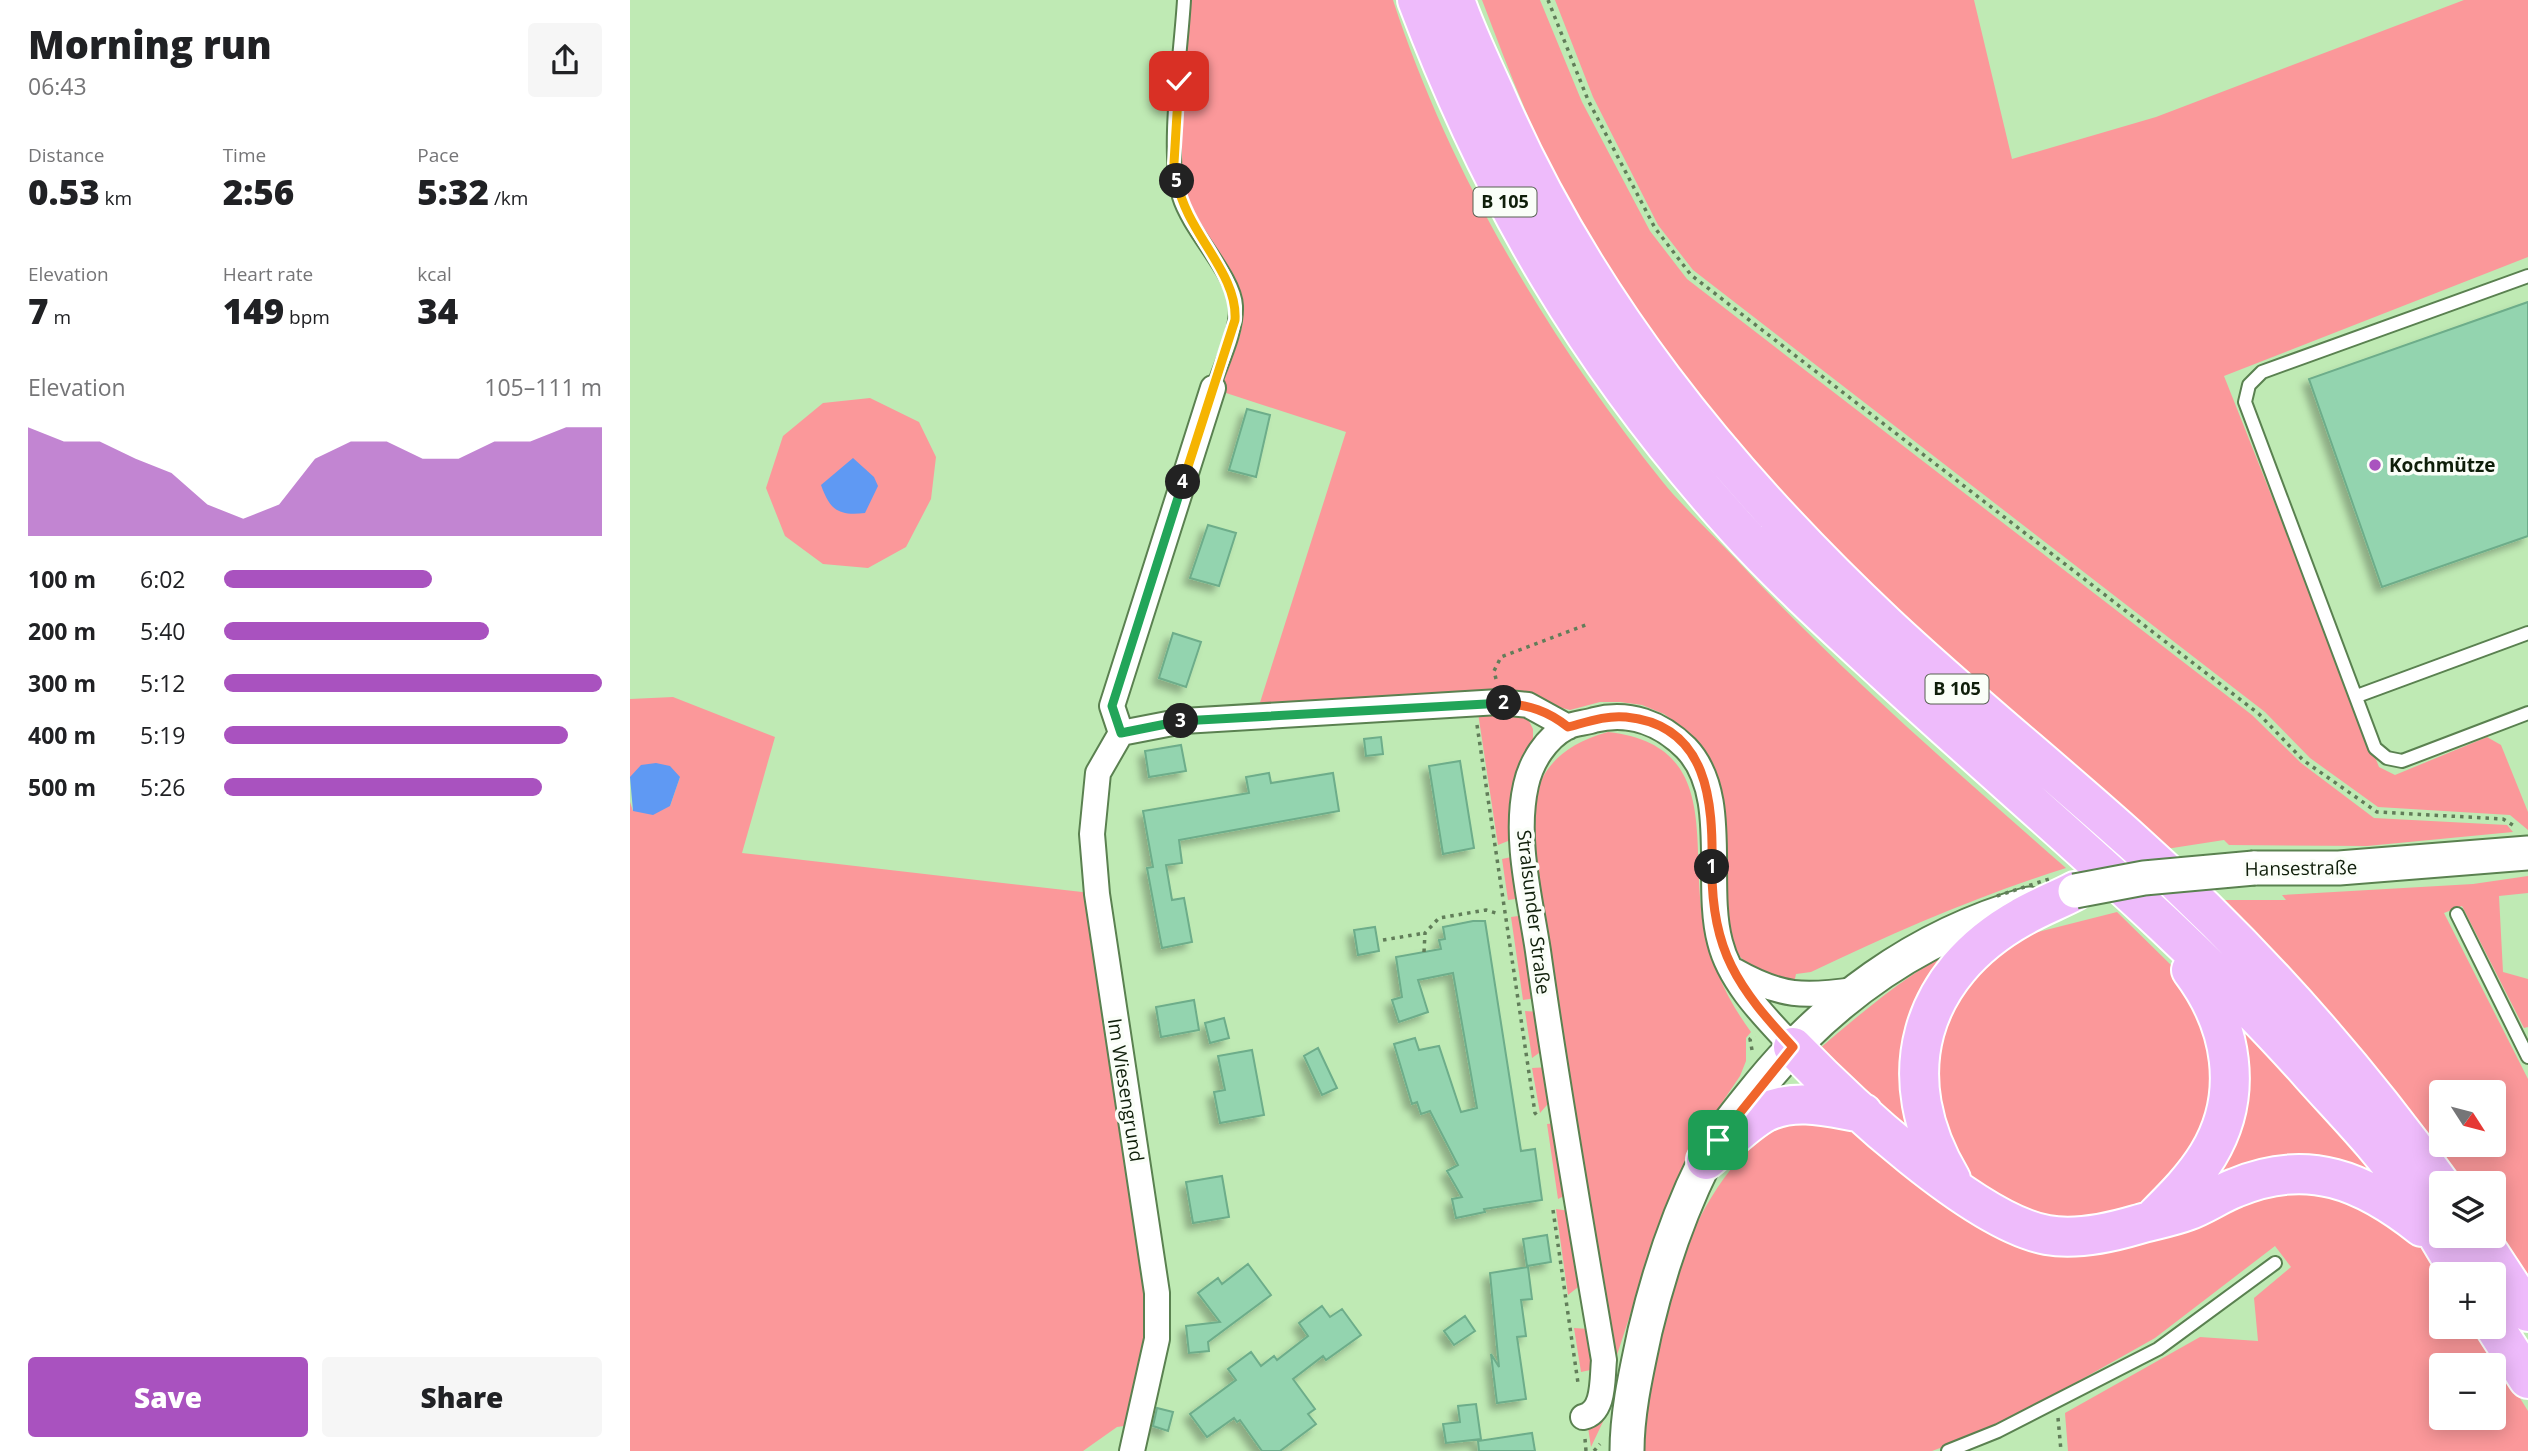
<!DOCTYPE html>
<html lang="en">
<head>
<meta charset="utf-8">
<style>
	:root { --surface:#fff; --page:#f6f6f6; --text:#202124; --muted:#757577; --accent:#a952bf }
	body { margin:0; font-family:"Open Sans",sans-serif; background:var(--page); color:var(--text); height:100vh; display:flex; flex-direction:column; font-size:26px; white-space:nowrap }
	* { box-sizing:border-box; margin:0 }
	p { font-size:23px; color:var(--muted) }
	.icon { flex:none; width:38px; height:38px; fill:none; stroke:currentColor; stroke-width:2; stroke-linecap:round; stroke-linejoin:round }
	.map { position:relative; flex:1; overflow:hidden }
	.details { display:flex; flex-direction:column; background:var(--surface); width:630px }
	.details>* { flex:none }
	.needle { width:46px; rotate:126deg }
	.fabs { position:absolute; left:1799px; top:1080px; display:grid; gap:14px }
	.fabs a { display:grid; place-items:center; width:77px; height:77px; border-radius:7px; background:var(--surface); box-shadow:0 4px 18px #0003; font-size:35px }
	.pin { position:absolute; display:grid; place-items:center; width:60px; height:60px; color:#fff; margin:-30px; border-radius:14px; box-shadow:0 4px 10px #0006 }
	.km { position:absolute; width:35px; height:35px; margin:-18px; border-radius:50%; background:#222; color:#fff; font-size:19px; line-height:35px; text-align:center }
	.round { display:grid; place-items:center; flex:none; width:74px; height:74px; border-radius:7px; background:var(--page) }
	.headline { display:flex; align-items:center; justify-content:space-between; height:119px; padding:0 28px }
	h1 { font-size:38px; font-weight:800; line-height:52px }
	.figures { display:grid; grid-template-columns:repeat(3,1fr); gap:10px; height:119px; padding:7px 28px }
	.figures div { display:grid; align-content:center }
	.figures b { font-size:35px; font-weight:800 }
	.figures small { font-size:19px; font-weight:400 }
	.figures p { font-size:19px }
	.chart { height:196px; padding:14px 28px }
	.chart p { display:flex; justify-content:space-between }
	.chart svg { width:100%; height:126px; margin-top:7px; fill:var(--accent); opacity:.7 }
	.cta { display:flex; gap:14px; margin-top:auto; padding:14px 28px }
	.cta a { flex:1; height:80px; border-radius:7px; background:var(--accent); color:#fff; font-size:28px; font-weight:800; line-height:80px; text-align:center }
	.cta a+a { background:var(--page); color:var(--text) }
	ul { padding:0 28px; list-style:none; font-size:23px }
	li { display:grid; grid-template-columns:112px 84px 1fr; align-items:center; height:52px }
	li i { height:18px; border-radius:9px; background:var(--accent) }
	main { display:flex; flex:1; min-height:0 }
	.map>svg:first-child { display:block }
	.green { fill:#fb989a; fill-rule:evenodd }
	.water { fill:#5f99f3 }
	.building { fill:#93d4af; stroke:#6dad8a; stroke-width:2; filter:url(#shadow) }
	.lines { fill:none; stroke-linecap:round; stroke-linejoin:round }
	.lane-casing { stroke:#5a8150; stroke-width:16 }
	.street-casing { stroke:#5a8150; stroke-width:28 }
	.secondary-casing { stroke:#5a8150; stroke-width:37 }
	.highway-casing { stroke:#fff; stroke-width:42 }
	.path { stroke:#617d59; stroke-width:3.5; stroke-dasharray:3.5 5; stroke-linecap:butt }
	.lane { stroke:#fff; stroke-width:12 }
	.street { stroke:#fff; stroke-width:24 }
	.secondary { stroke:#fff; stroke-width:33 }
	.highway { stroke:#eebbfb; stroke-width:38 }
	.secondary-bridge-casing { stroke:#5a8150; stroke-width:37; stroke-linecap:butt }
	.path-bridge { stroke:#617d59; stroke-width:3.5; stroke-dasharray:3.5 5; stroke-linecap:butt }
	.secondary-bridge { stroke:#fff; stroke-width:33 }
	.split-1-casing { stroke:#fff; stroke-width:14 }
	.split-2-casing { stroke:#fff; stroke-width:14 }
	.split-3-casing { stroke:#fff; stroke-width:14 }
	.split-4-casing { stroke:#fff; stroke-width:14 }
	.split-5-casing { stroke:#fff; stroke-width:14 }
	.split-6-casing { stroke:#fff; stroke-width:14 }
	.split-1 { stroke:#f0652b; stroke-width:9 }
	.split-2 { stroke:#f0652b; stroke-width:9 }
	.split-3 { stroke:#22a559; stroke-width:9 }
	.split-4 { stroke:#22a559; stroke-width:9 }
	.split-5 { stroke:#f5b400; stroke-width:9 }
	.split-6 { stroke:#f5b400; stroke-width:9 }
	.poi-dot { fill:#a952bf; stroke:#fafef8; stroke-width:2.5 }
	.labels { text-anchor:middle; stroke-width:7; stroke-linejoin:round; paint-order:stroke }
	.shield { fill:#fafef8; stroke:#566151; stroke-width:2 }
	.shield-label { font-size:18px; font-weight:bold; fill:#0f1e0a }
	.poi-label { font-size:19px; font-weight:bold; fill:#0f1e0a; stroke:#fafef8; text-anchor:start }
	.street-label { font-size:19px; fill:#0f1e0a; stroke:#fafef8 }
</style>
</head>
<body>
<main>
<section class="details">
<div class="headline"><div><h1>Morning run</h1><p>06:43</p></div><a class="round"><svg class="icon" aria-label="share" viewBox="0 0 24 24"><path d="M12 15V3M7 8l5-5 5 5M5 13v7h14v-7"/></svg></a></div>
<div class="figures">
<div><p>Distance</p><b>0.53<small> km</small></b></div>
<div><p>Time</p><b>2:56</b></div>
<div><p>Pace</p><b>5:32<small> /km</small></b></div>
</div>
<div class="figures">
<div><p>Elevation</p><b>7<small> m</small></b></div>
<div><p>Heart rate</p><b>149<small> bpm</small></b></div>
<div><p>kcal</p><b>34</b></div>
</div>
<div class="chart"><p><span>Elevation</span>105–111 m</p>
<svg viewBox="0 0 160 44" preserveAspectRatio="none"><path d="M0 44V6L10 11L20 11L30 17L40 22L50 33L60 38L70 33L80 17L90 11L100 11L110 17L120 17L130 11L140 11L150 6L160 6V44z"/></svg>
</div>
<ul>
<li><b>100 m</b>6:02<i style="width:55%"></i></li>
<li><b>200 m</b>5:40<i style="width:70%"></i></li>
<li><b>300 m</b>5:12<i style="width:100%"></i></li>
<li><b>400 m</b>5:19<i style="width:91%"></i></li>
<li><b>500 m</b>5:26<i style="width:84%"></i></li>
</ul>
<div class="cta"><a>Save</a><a>Share</a></div>
</section>
<div class="map">
<svg width="1898" height="1451" viewBox="0 0 1898 1451">
	<defs>
		<filter id="shadow"><feDropShadow dx="-6" dy="6" stdDeviation="3.5" flood-color="#0004"/></filter>
	</defs>
	<rect width="100%" height="100%" fill="#bfeab4"/>
	<!-- green -->
	<path class="green" d="M560,0H763C820,175 918,337 1032,481C1054,508 1081,533 1105,558C1208,669 1322,768 1436,868C1348,896 1265,932 1181,972L1166,974L1164,983L1124,970L1107,954L1095,930L1091,791L1073,751L1056,730L1034,714L1012,705L990,702H970L940,710L878,694L627,712L716,432L590,391C596,372 615,331 613,314C609,268 564,236 553,191C542,143 557,52 560,0Z
		M852,0H910L952,102L1020,231L1057,279L1622,715L1671,763L1744,818L1877,825L1883,832L1737,846L1599,845L1594,840L1536,849C1382,712 1209,572 1079,411C1039,361 1002,307 967,252C918,173 885,87 852,0Z
		M925,0H1344L1382,159L1526,117L1834,0H1898V257L1594,376L1749,767L1765,775L1857,737L1871,745L1898,812V830L1880,815L1748,807L1680,758L1635,712L1063,270L1028,225L963,97Z
		M240,398L289,422L306,457L301,499L276,547L238,568L193,564L155,536L136,488L153,436L193,403Z
		M43,697L145,737L112,853L461,893L521,1292L519,1338L501,1425L487,1427L453,1451H0V802L3,811L40,806L50,777H0V699Z
		M886,711L898,719L903,729V741L885,778L883,839L868,845L848,713Z
		M978,732C1094,745 1058,846 1074,926C1082,967 1097,999 1121,1032L1116,1038V1061L1110,1076L1064,1144L1036,1205L986,1358L979,1409L961,1447L957,1421L973,1409L900,847C899,786 916,749 978,732Z
		M886,856L892,898L878,900L872,859Z
		M1898,876V893L1869,896L1873,972L1898,979V1027L1894,1028L1832,906L1814,913L1898,1079V1275L1864,1224V1183H1835C1762,1081 1678,990 1591,900H1656L1652,895L1843,884ZM1811,1092H1864V1144H1811Z
		M1487,912L1541,965L1576,1011L1585,1123L1522,1201L1446,1222L1383,1210L1332,1171L1305,1124L1310,1016L1380,938L1404,929L1408,932Z
		M895,915L908,998L893,1000L881,917Z
		M1342,939L1306,981L1295,1150L1189,1049C1238,1007 1285,968 1342,939Z
		M895,1011L910,1012L916,1048L902,1058Z
		M1600,1015L1653,1059L1757,1191L1579,1176Z
		M919,1067L923,1098L910,1113L902,1068Z
		M1160,1117L1212,1120L1310,1199L1350,1227L1378,1242L1672,1184L1751,1212L1793,1249L1811,1275V1326L1846,1327L1898,1411V1451H1438L1435,1413L1570,1337L1628,1341L1624,1298L1661,1267L1645,1246L1525,1338L1367,1427L1302,1451H1010C1013,1421 1014,1390 1021,1361C1042,1270 1076,1167 1160,1117ZM1811,1365H1864V1418H1811Z
		M927,1123L938,1194L928,1199L917,1124Z
		M926,1209L940,1211L952,1284L938,1295Z
		M944,1328L959,1329L965,1369L951,1372Z"/>
	<!-- water -->
	<path class="water" d="M223,458L244,477L248,486L235,513C208,516 200,510 191,485Z
		M26,763L40,766L50,777L40,806L23,815L3,811L0,777L11,765Z"/>
	<!-- building -->
	<path class="building" d="M1898,302V536L1752,587L1679,379Z
		M617,409L640,415L626,477L599,470Z
		M578,525L606,533L589,586L560,578Z
		M543,633L571,642L556,687L529,678Z
		M751,737L753,754L736,756L734,739Z
		M551,745L556,771L519,777L515,751Z
		M830,761L844,848L813,854L799,766Z
		M639,773L641,783L703,773L709,811L549,840L552,863L536,865L542,900L554,898L562,942L532,948L517,868L523,867L513,811L619,793L616,777Z
		M843,921H855L891,1151L905,1149L912,1200L854,1209L855,1212L826,1218L822,1199L832,1197L817,1171L828,1165L800,1111L791,1114L787,1102L782,1104L764,1044L785,1038L789,1050L809,1046L831,1112L847,1108L823,973L788,980L798,1012L769,1022L762,1000L772,997L766,957L811,949L809,940L815,939L813,927Z
		M745,927L749,951L728,955L724,930Z
		M564,1000L569,1030L531,1037L526,1007Z
		M594,1018L599,1038L580,1043L575,1023Z
		M688,1048L707,1088L692,1095L674,1056Z
		M622,1050L634,1115L590,1123L584,1092L595,1090L588,1056Z
		M592,1176L599,1217L563,1223L556,1182Z
		M917,1235L921,1262L897,1266L893,1239Z
		M618,1264L641,1295L578,1342L579,1351L559,1353L556,1326L590,1322L568,1293L588,1278L592,1284Z
		M898,1267L902,1299L891,1300L896,1336L887,1337L896,1399L867,1403L861,1354L869,1367L860,1273Z
		M692,1306L700,1317L712,1309L731,1335L696,1360L693,1356L663,1379L685,1409L678,1414L686,1424L650,1451H632L610,1420L607,1422L604,1418L577,1437L560,1414L606,1380L598,1369L621,1352L631,1366L644,1356L647,1360L678,1336L669,1323Z
		M835,1316L845,1331L824,1345L814,1331Z
		M846,1404L851,1439L816,1443L813,1424L830,1422L828,1406Z
		M527,1408L543,1412L538,1431L523,1426Z
		M902,1433L905,1451H849L848,1441Z"/>
	<g class="lines">
		<defs>
			<path id="lane" d="M554,0C551,53 536,149 549,197C559,231 605,276 606,306C607,333 591,363 583,388
				M1898,276L1632,372L1619,385L1615,402L1745,748L1757,758L1772,761L1898,713
				M1727,696L1898,633
				M1827,914L1898,1057
				M1318,1451L1368,1431L1528,1349L1645,1263"/>
			<path id="street" d="M491,733L553,721L869,702L898,705L938,727
				M1105,971C1151,997 1174,997 1225,990
				M953,1417C975,1412 972,1379 974,1360C951,1224 927,1088 908,951C900,898 884,838 896,785C901,762 916,738 937,727C945,723 956,723 964,720C999,711 1031,723 1056,748C1101,795 1074,882 1090,942C1100,983 1135,1017 1163,1047
				M502,1451L527,1339V1293L467,894L462,834L468,773L491,733L482,706L583,388"/>
			<path id="secondary" d="M1624,868H1709L1898,853
				M997,1451C997,1411 1007,1369 1015,1331C1029,1272 1048,1215 1075,1161C1087,1138 1104,1117 1121,1096C1193,1004 1286,936 1399,904"/>
			<path id="highway" d="M787,0C863,201 961,367 1105,526C1152,578 1204,625 1255,672C1398,804 1551,928 1681,1074C1714,1111 1750,1147 1778,1188C1797,1216 1813,1246 1831,1274
				M825,0C836,32 851,63 865,94C954,300 1093,472 1256,625C1336,700 1422,769 1503,842C1617,944 1722,1061 1811,1185
				M1163,1047C1216,1102 1344,1222 1417,1235C1445,1240 1479,1233 1506,1225C1523,1220 1541,1217 1557,1211C1574,1205 1589,1194 1605,1188C1678,1157 1734,1181 1792,1227
				M1076,1160C1095,1145 1115,1123 1136,1112C1167,1097 1202,1108 1233,1113
				M1321,1179C1260,1078 1288,975 1392,917C1409,907 1428,900 1445,891
				M1526,1216C1545,1197 1564,1178 1578,1155C1615,1094 1602,1024 1561,970
				M1848,1236L1898,1312
				M1864,1326L1898,1379"/>
		</defs>
		<!-- lane casing -->
		<use href="#lane" class="lane-casing"/>
		<!-- street casing -->
		<use href="#street" class="street-casing"/>
		<!-- secondary casing -->
		<use href="#secondary" class="secondary-casing"/>
		<!-- highway casing -->
		<use href="#highway" class="highway-casing"/>
		<!-- path -->
		<path class="path" d="M918,0L958,100L1025,228L1061,275L1629,714L1673,760L1747,812L1873,819L1886,827
			M866,679L864,671L871,657L958,624
			M847,725L905,1113L909,1118
			M753,940L795,933
			M794,952L795,933L809,918L856,910L866,913
			M1122,1050L1120,1039L1125,1036
			M923,1210L948,1383
			M1428,1418L1431,1451
			M955,1439L956,1451
			M964,1451L970,1444"/>
		<!-- lane -->
		<use href="#lane" class="lane"/>
		<!-- street -->
		<use href="#street" class="street"/>
		<!-- secondary -->
		<use href="#secondary" class="secondary"/>
		<!-- highway -->
		<use href="#highway" class="highway"/>
		<defs>
			<path id="secondary-bridge" d="M1445,891L1514,878L1624,868"/>
		</defs>
		<!-- secondary-bridge casing -->
		<use href="#secondary-bridge" class="secondary-bridge-casing"/>
		<!-- path-bridge -->
		<path class="path-bridge" d="M1367,896L1422,878"/>
		<!-- secondary-bridge -->
		<use href="#secondary-bridge" class="secondary-bridge"/>
	</g>
	<g class="lines">
		<defs>
			<path id="split-1" d="M1082,867C1081,950 1108,988 1163,1047L1088,1140"/>
			<path id="split-2" d="M874,703C899,705 918,711 938,727C957,722 976,715 996,717C1079,725 1083,803 1082,867"/>
			<path id="split-3" d="M551,721L874,703"/>
			<path id="split-4" d="M551,721L491,733L482,706L553,482"/>
			<path id="split-5" d="M547,181C556,233 608,272 605,320L553,482"/>
			<path id="split-6" d="M547,181L544,163L549,81"/>
		</defs>
		<!-- split-1 casing -->
		<use href="#split-1" class="split-1-casing"/>
		<!-- split-2 casing -->
		<use href="#split-2" class="split-2-casing"/>
		<!-- split-3 casing -->
		<use href="#split-3" class="split-3-casing"/>
		<!-- split-4 casing -->
		<use href="#split-4" class="split-4-casing"/>
		<!-- split-5 casing -->
		<use href="#split-5" class="split-5-casing"/>
		<!-- split-6 casing -->
		<use href="#split-6" class="split-6-casing"/>
		<!-- split-1 -->
		<use href="#split-1" class="split-1"/>
		<!-- split-2 -->
		<use href="#split-2" class="split-2"/>
		<!-- split-3 -->
		<use href="#split-3" class="split-3"/>
		<!-- split-4 -->
		<use href="#split-4" class="split-4"/>
		<!-- split-5 -->
		<use href="#split-5" class="split-5"/>
		<!-- split-6 -->
		<use href="#split-6" class="split-6"/>
	</g>
	<!-- markers -->
	<circle class="poi-dot" cx="1745" cy="465" r="7"/>
	<g class="labels">
		<!-- shield labels -->
		<g class="shield">
			<rect x="843.5" y="187.5" width="63" height="29" rx="5"/>
			<rect x="1295.5" y="674.5" width="63" height="29" rx="5"/>
		</g>
		<g class="shield-label">
			<text x="875" y="208">B 105</text>
			<text x="1327" y="695">B 105</text>
		</g>
		<!-- poi labels -->
		<g class="poi-label">
			<text x="1759" y="472">Kochmütze</text>
		</g>
		<!-- street labels -->
		<g class="street-label">
			<text transform="translate(1671 868) rotate(-1)" y="7">Hansestraße</text>
			<text transform="translate(904 912) rotate(83)" y="7">Stralsunder Straße</text>
			<text transform="translate(496 1090) rotate(81)" y="7">Im Wiesengrund</text>
		</g>
	</g>
</svg>
<div class="fabs">
<a><svg class="needle" viewBox="-14 -14 28 28"><path d="M0-13l5 13h-10z" fill="#e53935"/><path d="M0 13l5-13h-10z" fill="#757577"/></svg></a>
<a><svg class="icon" aria-label="layers" viewBox="0 0 24 24"><path d="M12 4l9 5-9 5-9-5zM3 14l9 5 9-5"/></svg></a>
<a>+</a>
<a>−</a>
</div>
<div class="pin" style="left:1088px;top:1140px;background:#1e9e55"><svg class="icon" aria-label="arrive" viewBox="0 0 24 24"><path d="M6 21V4h12l-3 4 3 4H6"/></svg></div>
<div class="pin" style="left:549px;top:81px;background:#d93025"><svg class="icon" aria-label="check" viewBox="0 0 24 24"><path d="M5 12l5 5 9-10"/></svg></div>
<b class="km" style="left:1082px;top:867px">1</b>
<b class="km" style="left:874px;top:703px">2</b>
<b class="km" style="left:551px;top:721px">3</b>
<b class="km" style="left:553px;top:482px">4</b>
<b class="km" style="left:547px;top:181px">5</b>
</div>
</main>
</body>
</html>
